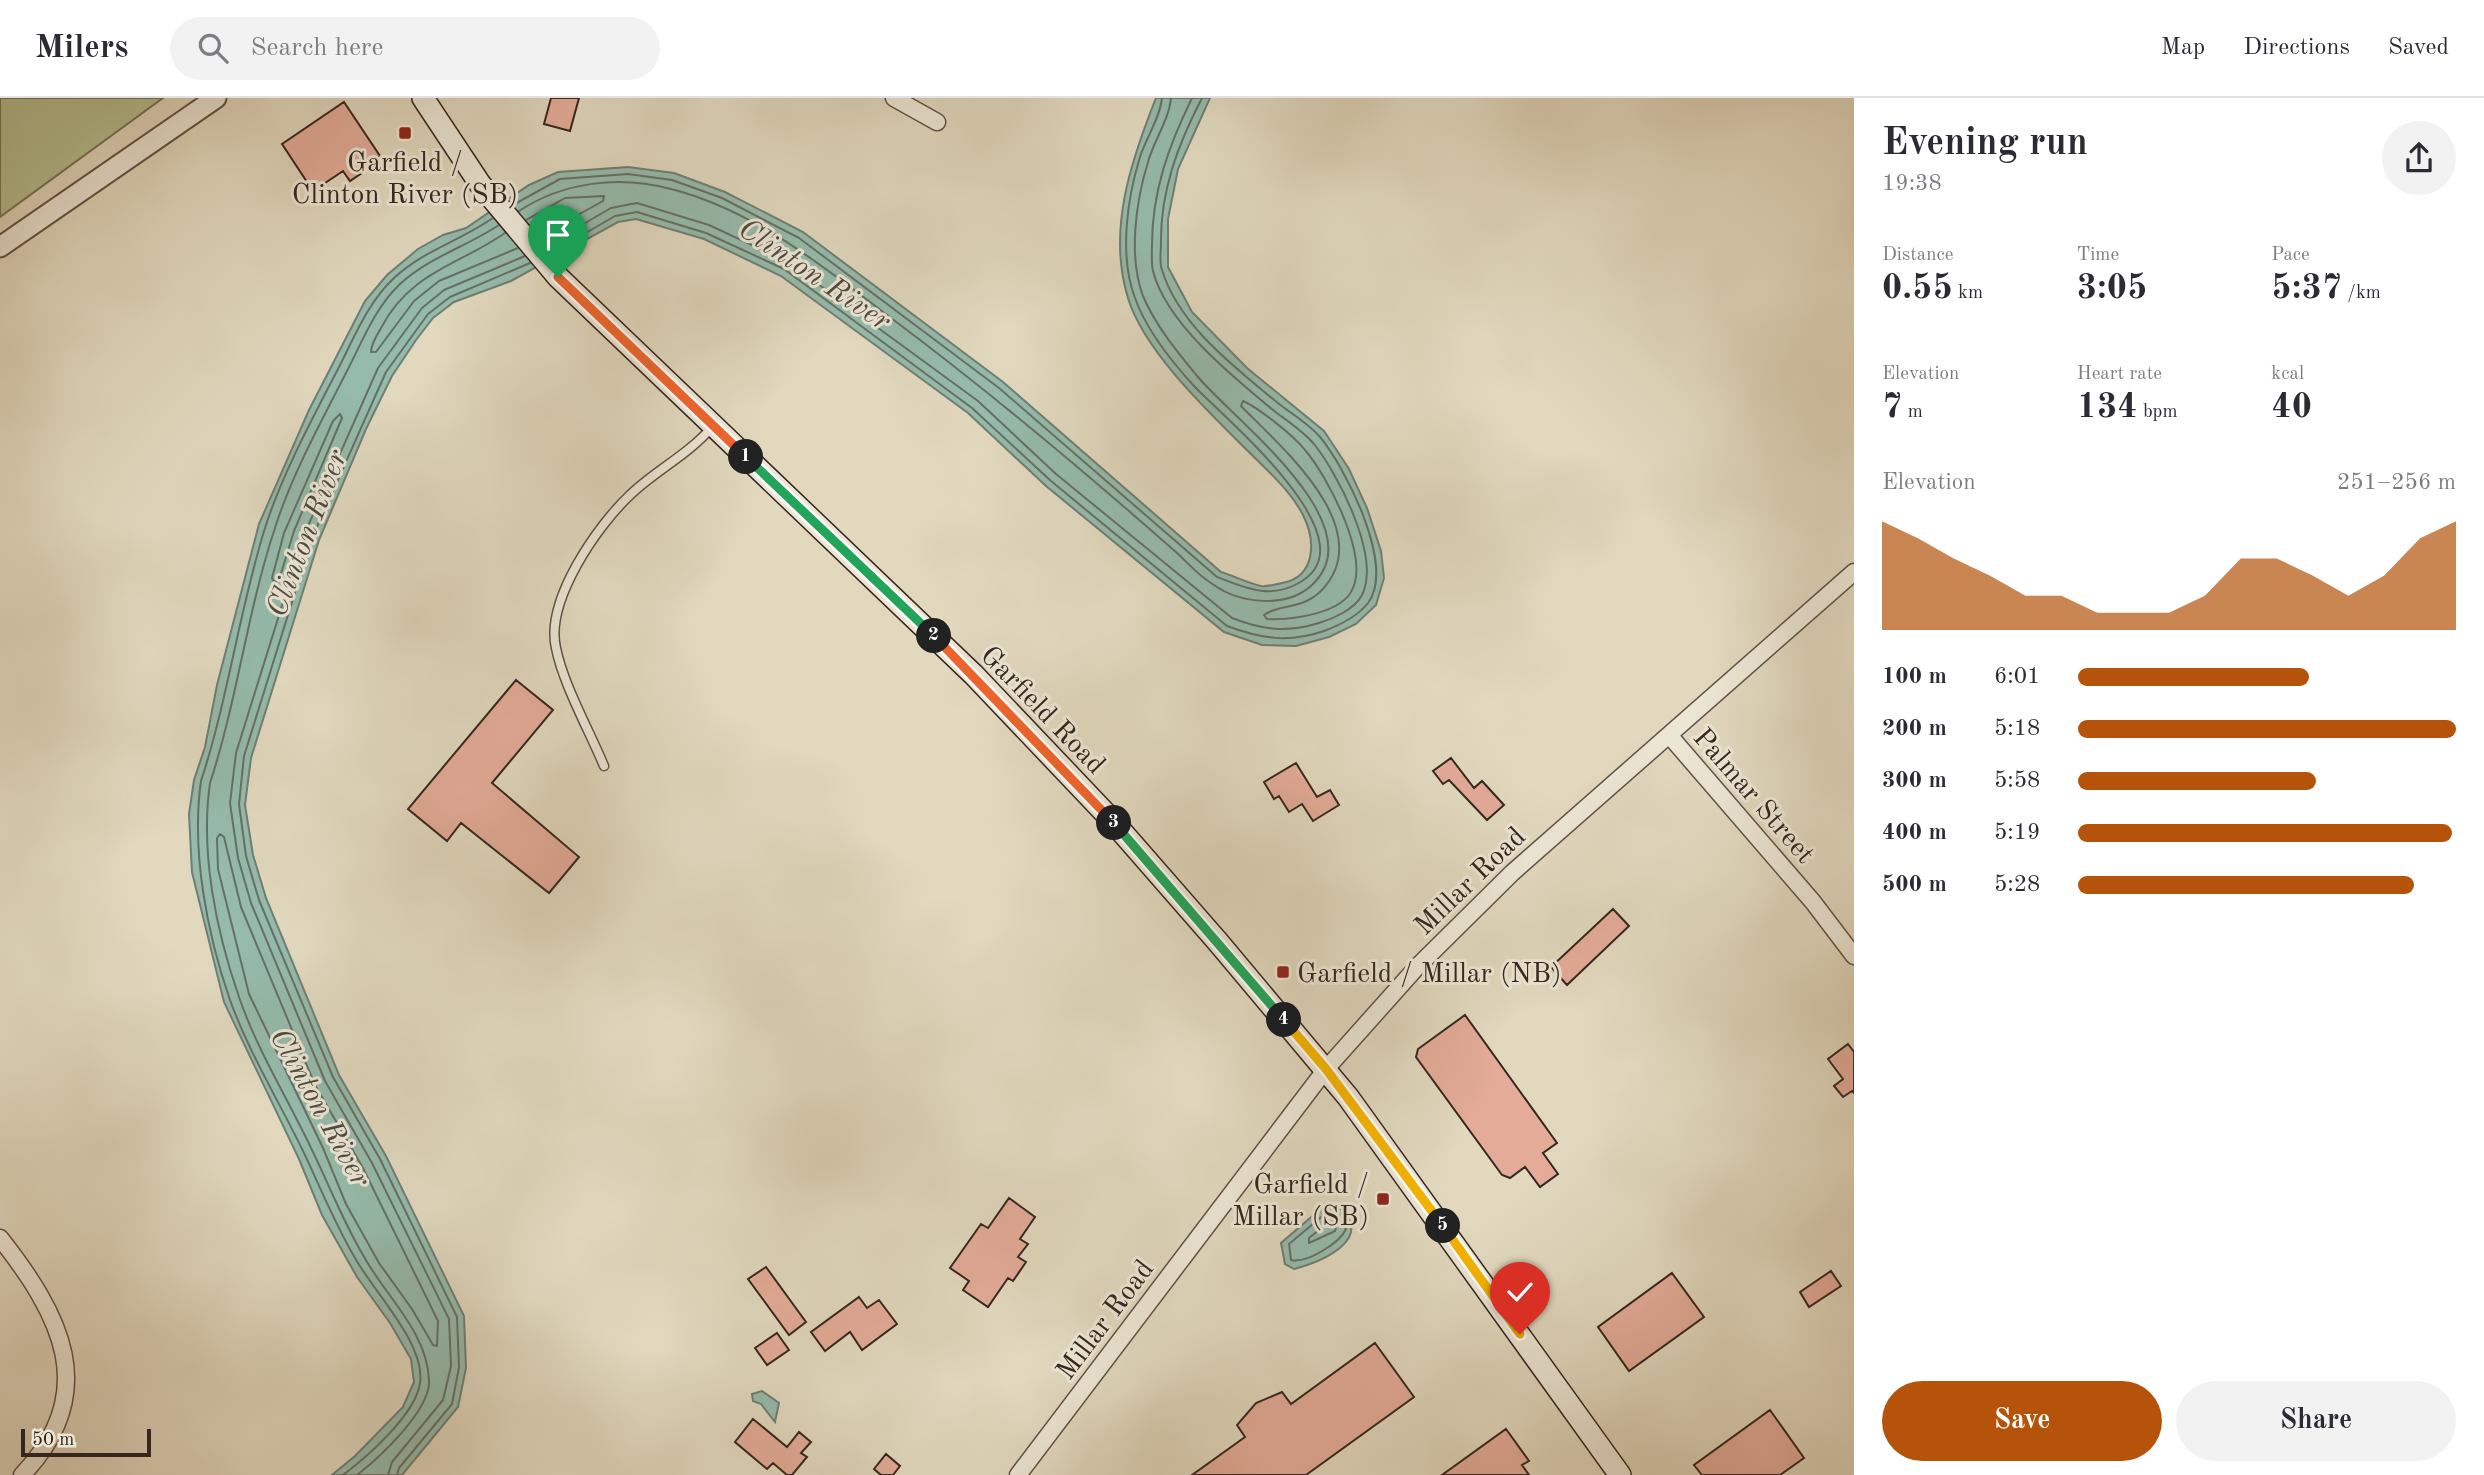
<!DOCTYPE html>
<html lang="en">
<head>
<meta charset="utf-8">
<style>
	:root { --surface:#fff; --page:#f2f2f3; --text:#2b2b33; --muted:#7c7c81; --line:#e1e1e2; --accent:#b45309 }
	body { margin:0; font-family:"Old Standard TT",serif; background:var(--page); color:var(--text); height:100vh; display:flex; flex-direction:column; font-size:26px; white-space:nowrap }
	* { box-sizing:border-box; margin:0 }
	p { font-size:23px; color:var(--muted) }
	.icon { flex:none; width:38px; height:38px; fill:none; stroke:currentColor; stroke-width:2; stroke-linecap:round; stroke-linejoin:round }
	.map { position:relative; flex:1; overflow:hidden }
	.side { display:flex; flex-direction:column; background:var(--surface); width:630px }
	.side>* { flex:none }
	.scale { position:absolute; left:21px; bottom:18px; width:130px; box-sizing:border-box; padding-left:7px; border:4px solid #35261f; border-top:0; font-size:19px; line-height:24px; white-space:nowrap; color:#35261f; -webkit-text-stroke:5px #ece6d5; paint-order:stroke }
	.pin { position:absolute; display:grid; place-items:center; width:60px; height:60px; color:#fff; margin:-72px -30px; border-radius:50% 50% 50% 0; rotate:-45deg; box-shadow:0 0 7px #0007 }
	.pin .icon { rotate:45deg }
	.km { position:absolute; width:35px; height:35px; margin:-18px; border-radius:50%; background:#222; color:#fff; font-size:19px; line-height:35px; text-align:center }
	.round { display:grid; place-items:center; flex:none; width:74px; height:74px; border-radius:37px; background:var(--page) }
	.head { display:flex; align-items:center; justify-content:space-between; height:119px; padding:0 28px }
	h1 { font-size:38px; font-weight:700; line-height:52px }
	.figures { display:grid; grid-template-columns:repeat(3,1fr); gap:10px; height:119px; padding:7px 28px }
	.figures div { display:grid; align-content:center }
	.figures b { font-size:35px; font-weight:700 }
	.figures small { font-size:19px; font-weight:400 }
	.figures p { font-size:19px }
	.chart { height:196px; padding:14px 28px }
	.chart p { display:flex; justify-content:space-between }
	.chart svg { width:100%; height:126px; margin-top:7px; fill:var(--accent); opacity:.7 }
	.action { display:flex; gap:14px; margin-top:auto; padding:14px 28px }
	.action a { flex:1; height:80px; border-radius:42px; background:var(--accent); color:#fff; font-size:28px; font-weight:700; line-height:80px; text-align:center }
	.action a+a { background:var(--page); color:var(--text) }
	ul { padding:0 28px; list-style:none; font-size:23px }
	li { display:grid; grid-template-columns:112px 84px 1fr; align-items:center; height:52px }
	li i { height:18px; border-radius:9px; background:var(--accent) }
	header { display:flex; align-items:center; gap:42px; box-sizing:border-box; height:98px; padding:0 35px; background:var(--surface); border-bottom:2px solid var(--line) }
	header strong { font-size:33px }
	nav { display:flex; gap:38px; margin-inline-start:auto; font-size:24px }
	.search { width:490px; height:63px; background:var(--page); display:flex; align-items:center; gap:18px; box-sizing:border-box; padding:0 24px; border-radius:38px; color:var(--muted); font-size:26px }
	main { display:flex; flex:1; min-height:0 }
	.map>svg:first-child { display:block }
	.green { fill:#b5be90; stroke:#757258; stroke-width:2 }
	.water { fill:#95bbac; stroke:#6f7f74; stroke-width:2 }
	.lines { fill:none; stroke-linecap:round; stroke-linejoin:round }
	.shore { stroke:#657066; stroke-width:2 }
	.building { fill:#e3ab98; stroke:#35261f; stroke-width:2 }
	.service-casing { stroke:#605247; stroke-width:11 }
	.minor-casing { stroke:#605247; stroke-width:19 }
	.tertiary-casing { stroke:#605247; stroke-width:23 }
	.secondary-casing { stroke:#35261f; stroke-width:24 }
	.service { stroke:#ece6d5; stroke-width:8 }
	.minor { stroke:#ece6d5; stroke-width:16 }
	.tertiary { stroke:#ece6d5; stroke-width:19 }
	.secondary { stroke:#ece6d5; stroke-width:21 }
	.split-1-casing { stroke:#fff; stroke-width:14 }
	.split-2-casing { stroke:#fff; stroke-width:14 }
	.split-3-casing { stroke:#fff; stroke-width:14 }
	.split-4-casing { stroke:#fff; stroke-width:14 }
	.split-5-casing { stroke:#fff; stroke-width:14 }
	.split-6-casing { stroke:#fff; stroke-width:14 }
	.split-1 { stroke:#f0652b; stroke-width:9 }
	.split-2 { stroke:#22a559; stroke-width:9 }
	.split-3 { stroke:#f0652b; stroke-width:9 }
	.split-4 { stroke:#22a559; stroke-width:9 }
	.split-5 { stroke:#f5b400; stroke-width:9 }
	.split-6 { stroke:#f5b400; stroke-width:9 }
	.poi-dot { fill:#8f2418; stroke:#ece6d5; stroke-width:2.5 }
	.labels { text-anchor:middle; stroke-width:6; stroke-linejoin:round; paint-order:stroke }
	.poi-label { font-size:28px; fill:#35261f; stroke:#ece6d5 }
	.street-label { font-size:28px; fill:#35261f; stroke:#ece6d5 }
	.water-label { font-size:30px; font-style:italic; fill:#4d4b42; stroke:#ece6d5 }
</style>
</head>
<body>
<header>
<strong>Milers</strong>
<div class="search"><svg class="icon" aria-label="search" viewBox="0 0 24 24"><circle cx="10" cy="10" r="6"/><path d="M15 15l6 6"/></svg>Search here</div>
<nav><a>Map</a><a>Directions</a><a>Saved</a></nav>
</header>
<main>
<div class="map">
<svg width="1854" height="1377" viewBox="0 0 1854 1377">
	<rect width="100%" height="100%" fill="#e1d8be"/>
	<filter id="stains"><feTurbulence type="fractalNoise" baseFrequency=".00286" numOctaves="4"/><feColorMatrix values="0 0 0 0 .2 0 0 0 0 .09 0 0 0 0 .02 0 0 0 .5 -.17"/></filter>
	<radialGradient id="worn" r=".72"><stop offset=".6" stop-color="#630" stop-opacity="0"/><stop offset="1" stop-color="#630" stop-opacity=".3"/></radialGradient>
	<!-- green -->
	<path class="green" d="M0,0H163L0,119Z"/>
	<!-- water -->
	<path class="water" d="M1156,0H1210L1178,71L1168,121V169L1192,214L1247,270L1324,333L1349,371L1367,410L1381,453L1384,480L1376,507L1356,526L1329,539L1296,548L1262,547L1224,534L1046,388L968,315L781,178L704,141L636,121L618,124L511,183L454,204L433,220L416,242L392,278L366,331L319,442L251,660L245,707L253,757L266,800L339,977L386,1058L464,1218L466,1270L458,1309L402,1377H332L355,1358L403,1309L414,1284L411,1261L390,1225L357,1179L322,1117L299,1061L224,904L192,774L189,716L194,682L205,649L217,587L259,426L309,312L365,203L387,177L418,151L443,137L466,130L529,87L558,74L628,69L674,75L725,94L803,134L1003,284L1221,474C1234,478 1248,485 1261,488C1267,489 1276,486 1282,485C1316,479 1316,443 1303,417C1292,395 1273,378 1256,361C1215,320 1145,256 1128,200C1107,132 1131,63 1156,0Z
		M1336,1107C1378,1139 1324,1163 1294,1171L1285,1166L1281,1145L1323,1109Z
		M762,1293L779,1305L775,1324L761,1306L753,1303L752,1296Z"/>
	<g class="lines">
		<!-- shore -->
		<path class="shore" d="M513,107L560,81L628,76L672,82L722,100L799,140L999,290L1217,479C1247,491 1273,502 1302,483C1371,440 1223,319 1194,288C1172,264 1146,231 1135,200C1119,158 1127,101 1140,59C1146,40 1160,20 1162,0
			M519,113C563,84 619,77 671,91C754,112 824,169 891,220C990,294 1084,373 1177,455C1188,465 1198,477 1211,485C1239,506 1289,512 1315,484C1372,424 1232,320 1198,279C1178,255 1155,227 1143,198C1128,158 1136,103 1148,64C1154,42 1169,22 1171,0
			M526,122L565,100L604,98L603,103L540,138
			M505,135C459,167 410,174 381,230C377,237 371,246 371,254H376L414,203L439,183L518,150
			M547,147L611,110L637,105L709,127L788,164L978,303L1056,376L1232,520C1263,532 1286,535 1319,525C1333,521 1355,511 1362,497C1381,459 1338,376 1314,346C1303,333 1286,322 1273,312C1233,279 1166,225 1153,173C1151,165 1152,155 1152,147C1152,93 1169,47 1192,0
			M553,154L615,118L637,114L706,135L784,171L972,310L1051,383L1227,528C1262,541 1289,545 1324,533C1340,527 1358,518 1368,505C1396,468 1345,369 1320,339C1309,326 1292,316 1279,306C1236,270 1179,228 1162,172C1159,164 1161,154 1161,146C1160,94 1178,46 1202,0
			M1243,303C1259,310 1294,338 1305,352C1328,379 1368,456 1353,490C1343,516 1291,522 1267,521L1264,517C1278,506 1303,512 1322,492C1379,431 1280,348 1241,308Z
			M340,316L342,320L294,433L279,482L274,484L272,480L284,435L333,323Z
			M220,736L224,739L241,809L315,987L363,1070L438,1223L437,1248L433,1247L412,1211L379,1165L346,1106L323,1050L249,896L218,771L217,740Z
			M1326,1115H1334L1346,1131C1340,1145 1306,1166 1291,1162L1289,1146Z
			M1329,1124L1336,1128L1335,1133L1309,1145V1140Z
			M343,1377C367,1359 416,1316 420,1285C426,1246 373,1193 355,1160C335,1126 321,1091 304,1055C280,1005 249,955 230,902C207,836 191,753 201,683C228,601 239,513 265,430C281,379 313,319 338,271C354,240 368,204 394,180C426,151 458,144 493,120
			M357,1377C379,1360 431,1312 429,1282C427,1233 385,1198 363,1157C343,1123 329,1087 312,1052C288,1001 257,952 239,899C216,833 200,754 210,685C237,603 247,515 274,433C291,378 321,324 347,273C362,244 375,210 399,187C429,159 466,149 499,127
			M388,1377L392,1364L443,1302L451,1268L449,1221L372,1065L325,983L251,805L238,760L230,705L236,655L304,437L378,270L422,210L444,192L525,158
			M397,1377L399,1370L452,1306L459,1269L457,1219L380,1061L333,979L259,802L246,758L239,706L244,658L312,440L386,274L428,216L450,199L530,165"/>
	</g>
	<!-- building -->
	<path class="building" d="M551,0H579L570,33L544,26Z
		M344,4L380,58L372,63L375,66L350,83L343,73L313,93L282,46Z
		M516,582L553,612L492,685L579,759L549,795L461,725L447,743L408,711Z
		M1451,660L1474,690L1482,683L1504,707L1487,722L1449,682L1443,686L1433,673Z
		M1296,665L1317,699L1330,692L1339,707L1313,723L1302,706L1289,714L1279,698L1274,701L1264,684Z
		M1613,811L1629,828L1567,887L1551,869Z
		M1465,917L1557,1045L1543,1055L1558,1076L1540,1089L1525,1069L1510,1080L1502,1077L1416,959L1418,951Z
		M1848,946L1854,954V995L1852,993L1843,999L1834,988L1843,981L1828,961Z
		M1009,1100L1035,1119L1020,1141L1028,1146L1018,1159L1026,1164L1013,1183L1008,1180L988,1209L963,1192L969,1183L950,1170L981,1126L988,1130Z
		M766,1169L806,1224L789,1237L748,1181Z
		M1831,1173L1841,1188L1809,1209L1800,1194Z
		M1672,1175L1704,1219L1629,1273L1598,1229Z
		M859,1199L867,1210L879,1202L897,1226L862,1252L850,1234L825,1253L811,1234Z
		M777,1235L789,1252L767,1267L755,1250Z
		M1375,1245L1414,1299L1306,1377H1192L1245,1339L1237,1327L1256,1305L1282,1294L1291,1306Z
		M1770,1312L1804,1360L1780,1377H1702L1694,1367Z
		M753,1321L787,1349L799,1334L811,1344L801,1355L807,1359L792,1377H787L773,1365L767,1371L735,1344Z
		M1506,1331L1529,1363L1522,1367L1529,1377H1442Z
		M886,1356L900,1368L893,1377H881L874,1371Z"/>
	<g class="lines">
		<defs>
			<path id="service" d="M604,668C590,634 563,586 556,550C545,503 597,428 630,397C656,372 688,357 712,329"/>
			<path id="minor" d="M894,0L937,24
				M1669,637L1813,804L1854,858
				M0,1140C60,1216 102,1294 22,1377
				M1018,1377L1326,971L1417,869L1512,775L1854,474"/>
			<path id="tertiary" d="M0,149L216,0"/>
			<path id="secondary" d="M423,0L480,86L558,179L974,577L1108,718L1218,844L1348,999L1620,1377"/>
		</defs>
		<!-- service casing -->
		<use href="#service" class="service-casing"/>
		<!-- minor casing -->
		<use href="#minor" class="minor-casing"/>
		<!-- tertiary casing -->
		<use href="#tertiary" class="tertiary-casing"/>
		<!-- secondary casing -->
		<use href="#secondary" class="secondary-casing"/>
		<!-- service -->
		<use href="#service" class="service"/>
		<!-- minor -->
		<use href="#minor" class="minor"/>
		<!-- tertiary -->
		<use href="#tertiary" class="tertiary"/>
		<!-- secondary -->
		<use href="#secondary" class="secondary"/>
	</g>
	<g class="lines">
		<defs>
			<path id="split-1" d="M558,179L746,359"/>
			<path id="split-2" d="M746,359L934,538"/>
			<path id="split-3" d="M934,538L1114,725"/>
			<path id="split-4" d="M1114,725L1284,922"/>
			<path id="split-5" d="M1284,922L1326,971L1443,1128"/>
			<path id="split-6" d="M1443,1128L1520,1236"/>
		</defs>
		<!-- split-1 casing -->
		<use href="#split-1" class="split-1-casing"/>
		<!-- split-2 casing -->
		<use href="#split-2" class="split-2-casing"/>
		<!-- split-3 casing -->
		<use href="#split-3" class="split-3-casing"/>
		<!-- split-4 casing -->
		<use href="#split-4" class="split-4-casing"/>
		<!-- split-5 casing -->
		<use href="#split-5" class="split-5-casing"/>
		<!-- split-6 casing -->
		<use href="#split-6" class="split-6-casing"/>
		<!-- split-1 -->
		<use href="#split-1" class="split-1"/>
		<!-- split-2 -->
		<use href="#split-2" class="split-2"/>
		<!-- split-3 -->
		<use href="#split-3" class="split-3"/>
		<!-- split-4 -->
		<use href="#split-4" class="split-4"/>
		<!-- split-5 -->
		<use href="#split-5" class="split-5"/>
		<!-- split-6 -->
		<use href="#split-6" class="split-6"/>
	</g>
	<!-- markers -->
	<g class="poi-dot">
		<rect x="398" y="28" width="14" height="14" rx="3.5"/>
		<rect x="1276" y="867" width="14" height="14" rx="3.5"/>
		<rect x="1376" y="1094" width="14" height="14" rx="3.5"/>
	</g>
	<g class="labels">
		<!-- poi labels -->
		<g class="poi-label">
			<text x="405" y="73">Garfield /<tspan x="405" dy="32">Clinton River (SB)</tspan></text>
			<text x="1297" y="884" text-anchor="start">Garfield / Millar (NB)</text>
			<text x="1369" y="1095" text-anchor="end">Garfield /<tspan x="1369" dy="32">Millar (SB)</tspan></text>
		</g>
		<!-- street labels -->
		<g class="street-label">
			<text transform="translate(1044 611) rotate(46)" y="10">Garfield Road</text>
			<text transform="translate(1755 697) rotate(49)" y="10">Palmar Street</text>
			<text transform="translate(1469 782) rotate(-44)" y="10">Millar Road</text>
			<text transform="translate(1104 1221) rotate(-53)" y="10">Millar Road</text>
		</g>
		<!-- water labels -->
		<g class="water-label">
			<text transform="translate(815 176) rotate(34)" y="10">Clinton River</text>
			<text transform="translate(306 435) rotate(-69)" y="10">Clinton River</text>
			<text transform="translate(321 1009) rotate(61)" y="10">Clinton River</text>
		</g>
	</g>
	<rect width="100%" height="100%" filter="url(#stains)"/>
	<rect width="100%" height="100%" fill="url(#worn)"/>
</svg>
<div class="scale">50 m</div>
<div class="pin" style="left:558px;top:179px;background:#1e9e55"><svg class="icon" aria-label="arrive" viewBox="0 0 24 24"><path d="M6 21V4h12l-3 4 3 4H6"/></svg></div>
<div class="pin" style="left:1520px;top:1236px;background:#d93025"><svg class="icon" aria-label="check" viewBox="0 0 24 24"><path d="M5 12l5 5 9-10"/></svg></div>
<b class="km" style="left:746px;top:359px">1</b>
<b class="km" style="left:934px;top:538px">2</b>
<b class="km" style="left:1114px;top:725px">3</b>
<b class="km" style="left:1284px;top:922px">4</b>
<b class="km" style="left:1443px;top:1128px">5</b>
</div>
<section class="side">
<div class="head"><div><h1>Evening run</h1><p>19:38</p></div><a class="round"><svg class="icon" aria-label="share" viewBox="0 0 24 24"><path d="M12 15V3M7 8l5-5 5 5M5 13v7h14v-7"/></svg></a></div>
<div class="figures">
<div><p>Distance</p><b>0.55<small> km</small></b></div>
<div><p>Time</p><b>3:05</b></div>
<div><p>Pace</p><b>5:37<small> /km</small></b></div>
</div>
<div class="figures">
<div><p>Elevation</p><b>7<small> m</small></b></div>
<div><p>Heart rate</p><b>134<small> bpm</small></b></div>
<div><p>kcal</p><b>40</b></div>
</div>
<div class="chart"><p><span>Elevation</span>251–256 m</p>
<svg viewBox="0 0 160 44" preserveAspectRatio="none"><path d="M0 44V6L10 12L20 19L30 25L40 32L50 32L60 38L70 38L80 38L90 32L100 19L110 19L120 25L130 32L140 25L150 12L160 6V44z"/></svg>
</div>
<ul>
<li><b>100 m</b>6:01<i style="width:61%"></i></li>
<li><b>200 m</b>5:18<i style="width:100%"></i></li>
<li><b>300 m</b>5:58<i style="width:63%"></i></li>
<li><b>400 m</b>5:19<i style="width:99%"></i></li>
<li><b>500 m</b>5:28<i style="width:89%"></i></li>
</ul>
<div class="action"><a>Save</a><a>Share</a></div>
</section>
</main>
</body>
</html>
